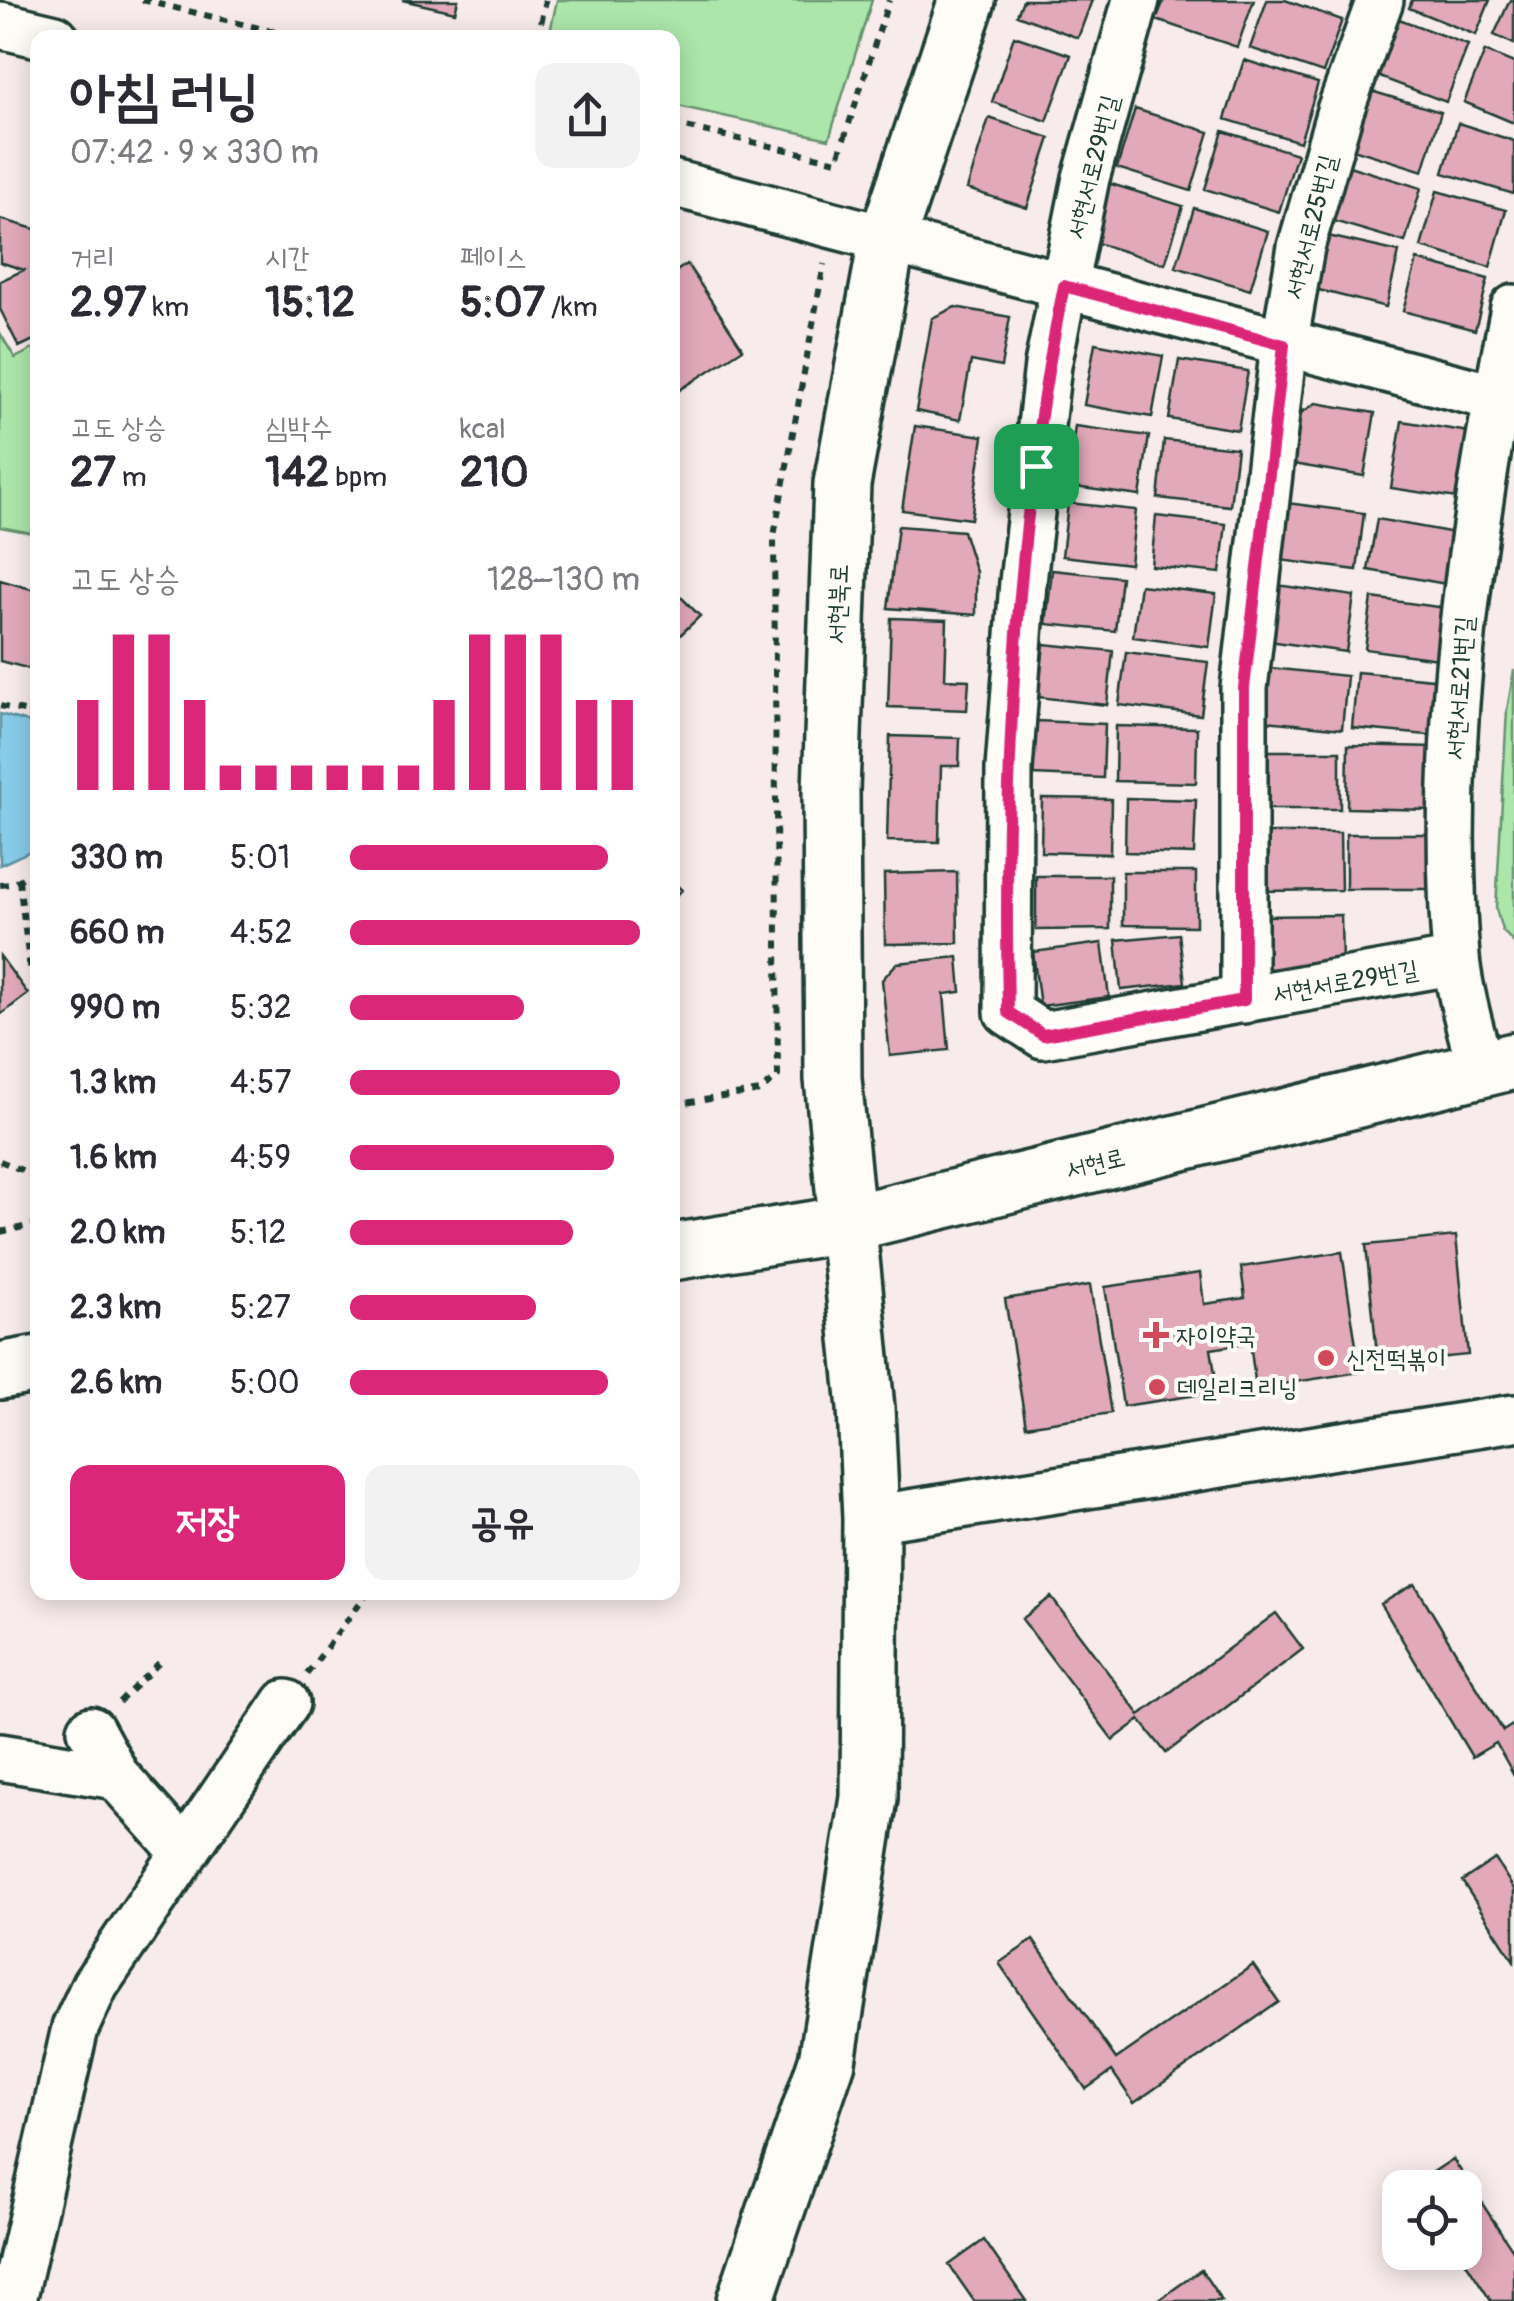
<!DOCTYPE html>
<html lang="ko">
<head>
<meta charset="utf-8">
<style>
	:root { --surface:#fff; --page:#f2f2f3; --text:#2b2b33; --muted:#7c7c81; --accent:#db2777 }
	body { margin:0; font-family:Pangolin,"Poor Story",sans-serif; background:var(--page); color:var(--text); height:100vh; display:flex; flex-direction:column; font-size:38px; white-space:nowrap }
	* { box-sizing:border-box; margin:0 }
	p { font-size:32px; color:var(--muted) }
	.icon { flex:none; width:55px; height:55px; fill:none; stroke:currentColor; stroke-width:2; stroke-linecap:round; stroke-linejoin:round }
	.map { position:relative; flex:1; overflow:hidden }
	.side { position:absolute; left:30px; top:30px; width:650px; height:1570px; display:flex; flex-direction:column; background:var(--surface); border-radius:20px; box-shadow:0 5px 25px #0003 }
	.side>* { flex:none }
	.controls { position:absolute; left:1382px; top:2170px; display:grid; gap:20px }
	.controls a { display:grid; place-items:center; width:100px; height:100px; border-radius:20px; background:var(--surface); box-shadow:0 5px 25px #0003; font-size:50px }
	.pin { position:absolute; display:grid; place-items:center; width:85px; height:85px; color:#fff; margin:-42px; border-radius:20px; box-shadow:0 5px 15px #0006 }
	.round { display:grid; place-items:center; flex:none; width:105px; height:105px; border-radius:20px; background:var(--page) }
	.head { display:flex; align-items:center; justify-content:space-between; height:170px; padding:0 40px }
	h1 { font-size:55px; font-weight:700; line-height:75px }
	.metrics { display:grid; grid-template-columns:repeat(3,1fr); gap:15px; height:170px; padding:10px 40px }
	.metrics div { display:grid; align-content:center }
	.metrics b { font-size:42px; font-weight:700 }
	.metrics small { font-size:28px; font-weight:400 }
	.metrics p { font-size:28px }
	.chart { height:280px; padding:20px 40px }
	.chart p { display:flex; justify-content:space-between }
	.chart svg { width:100%; height:180px; margin-top:10px; stroke:var(--accent); stroke-width:6 }
	.button { display:flex; gap:20px; margin-top:auto; padding:20px 40px }
	.button a { flex:1; height:115px; border-radius:20px; background:var(--accent); color:#fff; font-size:40px; font-weight:700; line-height:115px; text-align:center }
	.button a+a { background:var(--page); color:var(--text) }
	ul { padding:0 40px; list-style:none; font-size:32px }
	li { display:grid; grid-template-columns:160px 120px 1fr; align-items:center; height:75px }
	li i { height:25px; border-radius:12px; background:var(--accent) }
	.map>svg:first-child { display:block }
	.green { fill:#ace6aa; stroke:#66926f; stroke-width:2.5 }
	.water { fill:#87cce9; stroke:#5d93a1; stroke-width:2.5 }
	.building { fill:#e2a9ba; stroke:#1f3d34; stroke-width:2.5 }
	.lines { fill:none; stroke-linecap:round; stroke-linejoin:round }
	.street-casing { stroke:#1f3d34; stroke-width:52 }
	.secondary-casing { stroke:#1f3d34; stroke-width:62 }
	.path { stroke:#1f3d34; stroke-width:6; stroke-dasharray:8 8; stroke-linecap:butt }
	.street { stroke:#fdfcf7; stroke-width:45 }
	.secondary { stroke:#fdfcf7; stroke-width:55 }
	.route-casing { stroke:#fff; stroke-width:20 }
	.route { stroke:#db2777; stroke-width:12 }
	.poi-dot { fill:#d1495b; stroke:#fdfcf7; stroke-width:4 }
	.labels { text-anchor:middle; stroke-width:8; stroke-linejoin:round; paint-order:stroke }
	.street-label { font-size:25px; fill:#1f3d34; stroke:#fdfcf7 }
	.poi-label { font-size:25px; fill:#1f3d34; stroke:#fdfcf7; text-anchor:start }
</style>
</head>
<body>
<div class="map">
<svg width="1514" height="2301" viewBox="0 0 1514 2301">
	<rect width="100%" height="100%" fill="#f8ebeb"/>
	<filter id="ink" filterUnits="userSpaceOnUse"><feTurbulence type="fractalNoise" baseFrequency=".01" numOctaves="2"/><feDisplacementMap in="SourceGraphic" scale="20" xChannelSelector="R" yChannelSelector="G"/><feConvolveMatrix kernelMatrix="1 2 1 2 8 2 1 2 1" color-interpolation-filters="sRGB"/></filter>
	<g filter="url(#ink)">
		<!-- green -->
		<path class="green" d="M557,0H872L829,139L673,105L672,38L549,37Z
			M0,333L15,358L37,347V534L0,527Z
			M1514,670V943L1502,930L1496,909L1507,710Z"/>
		<!-- water -->
		<path class="water" d="M0,714L38,725L37,848L0,865Z"/>
		<!-- building -->
		<path class="building" d="M402,0H458L455,12Z
			M1023,0H1092L1078,38L1017,15Z
			M1164,0H1254L1237,47L1156,20Z
			M1267,0H1285L1342,20L1323,73L1250,48Z
			M1412,0H1490L1476,35L1409,8Z
			M1510,0H1514V44L1494,35Z
			M1399,19L1468,45L1446,102L1377,76Z
			M1014,36L1071,55L1047,121L992,102Z
			M1485,51L1514,63V123L1464,102Z
			M1244,60L1318,83L1300,142L1225,119Z
			M1371,91L1441,112L1423,171L1353,149Z
			M1135,109L1209,132L1191,191L1117,168Z
			M989,118L1050,138L1027,208L967,189Z
			M1458,123L1514,141V194L1443,173Z
			M1223,131L1297,154L1279,212L1205,189Z
			M1349,166L1421,188L1405,242L1333,221Z
			M1108,183L1183,206L1165,264L1090,241Z
			M1437,191L1506,210L1490,267L1421,247Z
			M1194,208L1268,231L1250,290L1176,267Z
			M0,219L38,230V338L19,347L0,309V281L24,270L0,262Z
			M1328,236L1399,252L1386,307L1315,289Z
			M1417,260L1488,279L1475,330L1403,311Z
			M687,264L743,349L672,395V274Z
			M955,307L1010,317L1001,367L971,361L960,420L916,411L932,318Z
			M1095,343L1163,356L1152,417L1084,405Z
			M1179,360L1248,371L1238,430L1169,419Z
			M1316,403L1375,413L1364,476L1287,463L1295,417Z
			M1402,421L1475,433L1464,499L1391,488Z
			M915,426L983,436L971,519L902,510Z
			M1075,426L1149,436L1140,496L1067,486Z
			M1164,440L1237,448L1230,506L1158,498Z
			M1068,503L1136,510L1130,564L1062,556Z
			M1287,503L1364,513L1357,570L1280,560Z
			M1156,516L1226,524L1220,573L1151,566Z
			M1377,519L1455,533L1446,584L1368,570Z
			M898,526L963,531L976,572V615L888,608Z
			M1052,570L1121,577L1115,631L1046,624Z
			M0,580L38,591V671L0,661Z
			M1270,584L1354,596L1346,652L1262,640Z
			M1140,585L1216,594L1209,647L1133,637Z
			M672,588L700,616L672,643Z
			M1372,598L1453,609L1446,660L1365,649Z
			M891,618L947,620L945,679L969,680L967,710L888,707Z
			M1044,644L1113,651L1107,705L1038,697Z
			M1126,652L1208,662L1201,715L1119,705Z
			M1261,667L1347,676L1342,729L1256,720Z
			M1357,672L1443,680L1438,736L1352,728Z
			M1036,721L1105,724L1103,778L1033,775Z
			M1116,726L1197,728L1196,783L1115,781Z
			M890,736L960,738L959,766H941L939,842L887,841Z
			M1348,745L1436,747L1434,810L1347,808Z
			M1257,751H1340V809H1257Z
			M1042,798L1111,799L1110,854L1041,852Z
			M1126,798L1196,800L1194,854L1125,852Z
			M1251,833H1340L1341,890L1252,891Z
			M1346,834H1434V889H1346Z
			M957,872L958,943L885,944L884,874Z
			M1123,872H1196V926L1123,925Z
			M1036,876H1110V929L1036,930Z
			M672,881L682,890L672,900Z
			M1341,915L1342,968L1258,969L1257,916Z
			M1179,934L1185,983L1121,990L1116,940Z
			M1102,943L1109,997L1040,1006L1033,952Z
			M0,956L28,994L0,1015Z
			M958,957L961,992L944,994L949,1050L890,1056L882,980L897,963Z
			M1456,1236L1468,1355L1378,1364L1366,1245Z
			M1342,1252L1360,1372L1256,1388L1250,1343L1211,1349L1218,1392L1123,1406L1105,1287L1200,1273L1204,1304L1245,1298L1241,1267Z
			M1090,1285L1111,1413L1026,1426L1005,1299Z
			M1415,1584L1503,1731L1514,1724V1775L1496,1743L1472,1757L1381,1604Z
			M1051,1597L1140,1715L1276,1613L1303,1649L1166,1753L1140,1720L1113,1740L1022,1619Z
			M1495,1859L1514,1889V1961L1462,1881Z
			M1033,1940L1116,2059L1253,1965L1279,2002L1134,2103L1112,2071L1086,2089L999,1963Z
			M1453,2159L1514,2252V2301H1491L1459,2252H1465V2188L1415,2184Z
			M984,2240L1026,2301H974L949,2265Z
			M1201,2270L1222,2301H1157Z"/>
		<g class="lines">
			<defs>
				<path id="street" d="M1136,0L1086,178L1048,365L1023,582L1009,769L1008,1012L1043,1035L1456,961
					M0,25L55,38
					M672,183L1497,398
					M1244,1000V688L1284,345L1301,247L1340,111L1380,0
					M1480,1068C1472,1032 1459,994 1456,957C1438,739 1472,522 1514,308
					M871,1519L1514,1418
					M91,1730L116,1776L184,1852
					M0,1757L116,1776
					M14,2296L75,2028L95,1985L286,1703"/>
				<path id="secondary" d="M672,1252L846,1224L1514,1061
					M0,1371L38,1364
					M745,2301L827,2061L869,1798L871,1519L866,1408L833,1079L831,791L842,484L888,236L967,0"/>
			</defs>
			<!-- street casing -->
			<use href="#street" class="street-casing"/>
			<!-- secondary casing -->
			<use href="#secondary" class="secondary-casing"/>
			<!-- path -->
			<path class="path" d="M142,0L301,38
				M538,38L546,0
				M672,124L837,161L889,0
				M0,706L38,714
				M19,880L30,971L38,975
				M0,885L12,884L38,869
				M672,1105L760,1091L778,1076L774,536L824,264
				M0,1161L38,1177
				M0,1232L38,1224
				M307,1674L368,1592
				M119,1702L159,1663"/>
			<!-- street -->
			<use href="#street" class="street"/>
			<!-- secondary -->
			<use href="#secondary" class="secondary"/>
		</g>
	</g>
	<g class="lines" filter="url(#ink)">
		<defs>
			<path id="route" d="M1064,286L1284,345L1244,688V1000L1043,1035L1008,1012C1003,770 1015,522 1064,286Z"/>
		</defs>
		<!-- route casing -->
		<use href="#route" class="route-casing"/>
		<!-- route -->
		<use href="#route" class="route"/>
	</g>
	<!-- markers -->
	<g class="poi-dot">
		<path d="M1151 1320h10v10h10v10h-10v10h-10v-10h-10v-10h10z"/>
		<circle cx="1326" cy="1358" r="10"/>
		<circle cx="1157" cy="1387" r="10"/>
	</g>
	<g class="labels">
		<!-- street labels -->
		<g class="street-label">
			<text transform="translate(1092 167) rotate(-76)" y="9">서현서로29번길</text>
			<text transform="translate(1310 227) rotate(-76)" y="9">서현서로25번길</text>
			<text transform="translate(837 604) rotate(-88)" y="9">서현북로</text>
			<text transform="translate(1459 688) rotate(-86)" y="9">서현서로21번길</text>
			<text transform="translate(1345 981) rotate(-10)" y="9">서현서로29번길</text>
			<text transform="translate(1095 1163) rotate(-14)" y="9">서현로</text>
		</g>
		<!-- poi labels -->
		<g class="poi-label">
			<text x="1176" y="1344">자이약국</text>
			<text x="1346" y="1367">신전떡볶이</text>
			<text x="1177" y="1396">데일리크리닝</text>
		</g>
	</g>
</svg>
<div class="controls">
<a><svg class="icon" aria-label="locate" viewBox="0 0 24 24"><circle cx="12" cy="12" r="6"/><path d="M12 2v4M12 18v4M2 12h4M18 12h4"/></svg></a>
</div>
<div class="pin" style="left:1036px;top:466px;background:#1e9e55"><svg class="icon" aria-label="arrive" viewBox="0 0 24 24"><path d="M6 21V4h12l-3 4 3 4H6"/></svg></div>
<section class="side">
<div class="head"><div><h1>아침 러닝</h1><p>07:42 · 9 × 330 m</p></div><a class="round"><svg class="icon" aria-label="share" viewBox="0 0 24 24"><path d="M12 15V3M7 8l5-5 5 5M5 13v7h14v-7"/></svg></a></div>
<div class="metrics">
<div><p>거리</p><b>2.97<small> km</small></b></div>
<div><p>시간</p><b>15:12</b></div>
<div><p>페이스</p><b>5:07<small> /km</small></b></div>
</div>
<div class="metrics">
<div><p>고도 상승</p><b>27<small> m</small></b></div>
<div><p>심박수</p><b>142<small> bpm</small></b></div>
<div><p>kcal</p><b>210</b></div>
</div>
<div class="chart"><p><span>고도 상승</span>128–130 m</p>
<svg viewBox="0 0 160 44" preserveAspectRatio="none"><path d="M5 44V22M15 44V6M25 44V6M35 44V22M45 44V38M55 44V38M65 44V38M75 44V38M85 44V38M95 44V38M105 44V22M115 44V6M125 44V6M135 44V6M145 44V22M155 44V22"/></svg>
</div>
<ul>
<li><b>330 m</b>5:01<i style="width:89%"></i></li>
<li><b>660 m</b>4:52<i style="width:100%"></i></li>
<li><b>990 m</b>5:32<i style="width:60%"></i></li>
<li><b>1.3 km</b>4:57<i style="width:93%"></i></li>
<li><b>1.6 km</b>4:59<i style="width:91%"></i></li>
<li><b>2.0 km</b>5:12<i style="width:77%"></i></li>
<li><b>2.3 km</b>5:27<i style="width:64%"></i></li>
<li><b>2.6 km</b>5:00<i style="width:89%"></i></li>
</ul>
<div class="button"><a>저장</a><a>공유</a></div>
</section>
</div>
</body>
</html>
